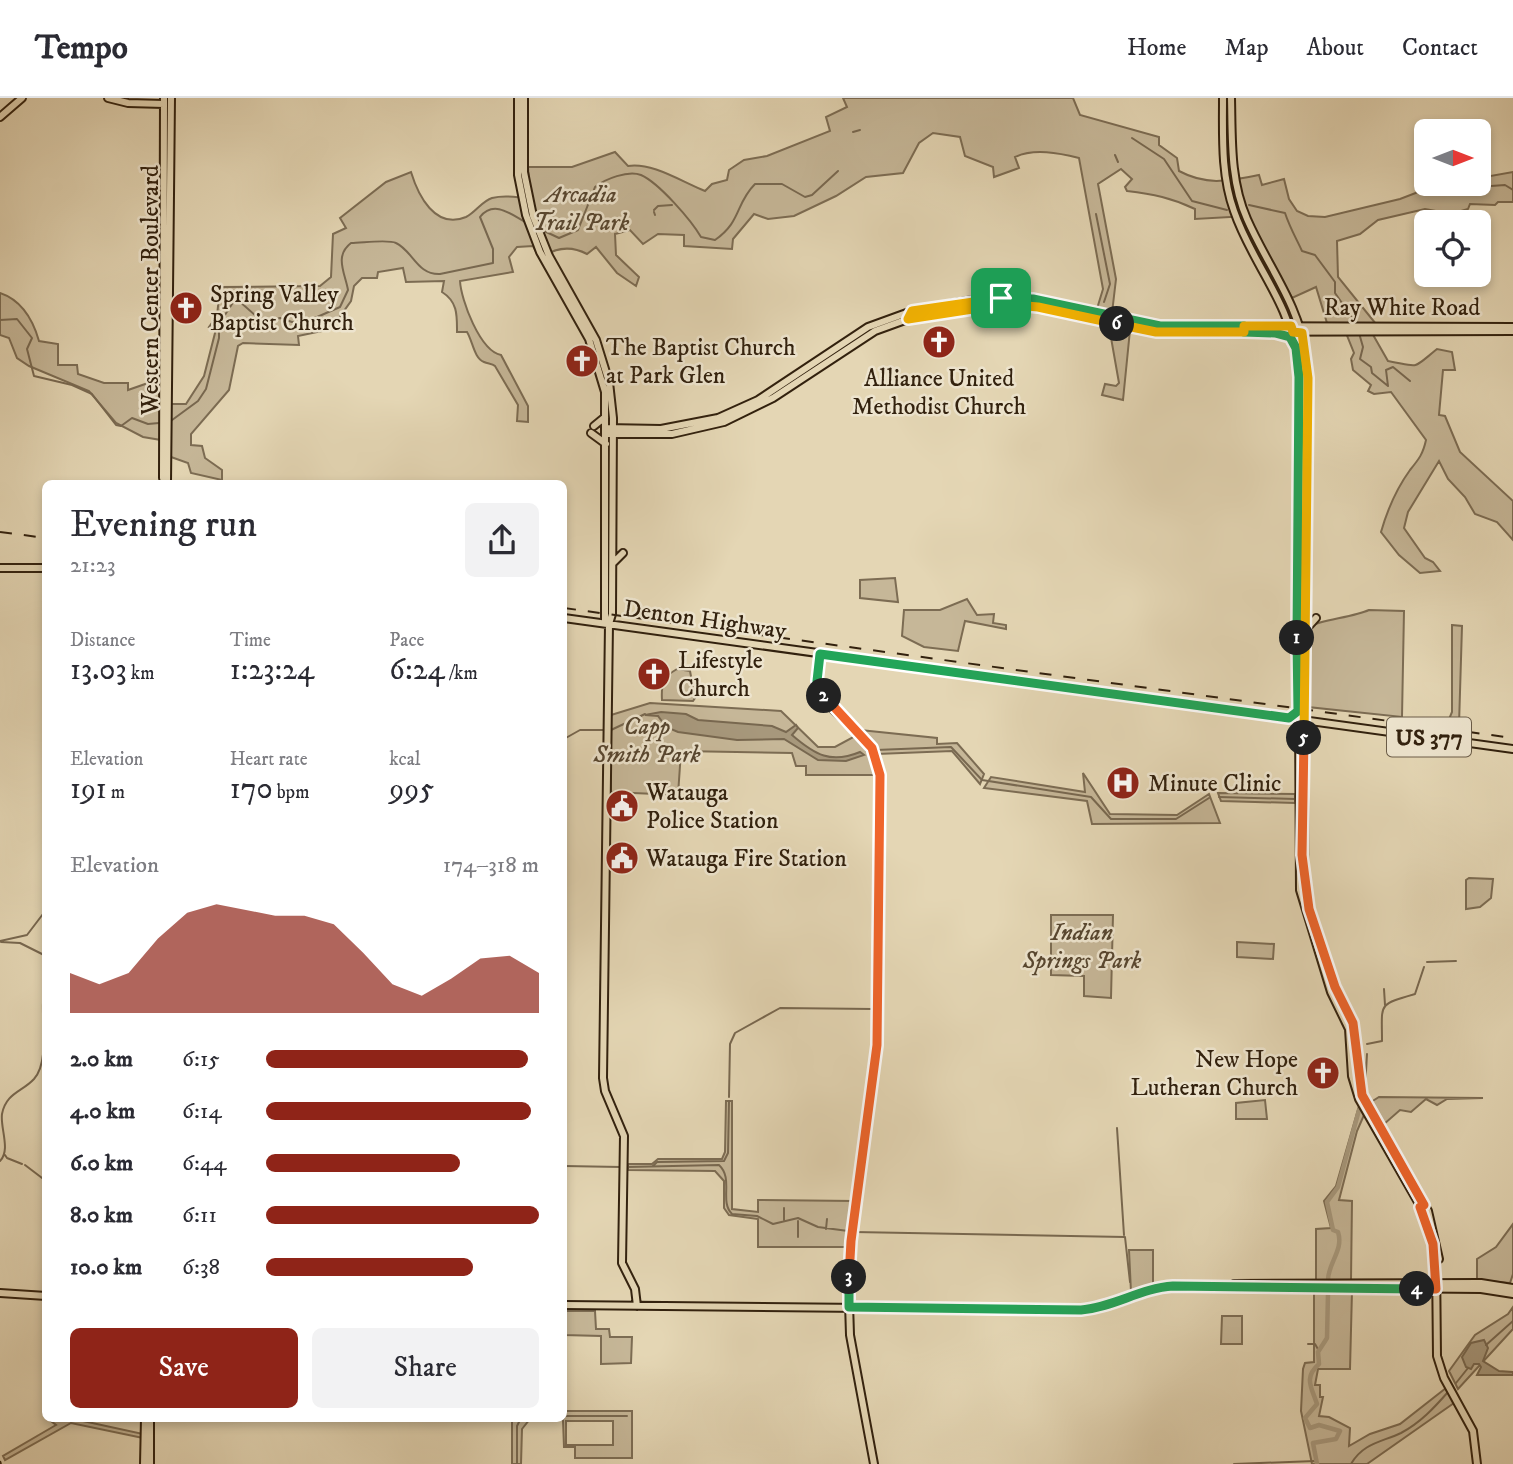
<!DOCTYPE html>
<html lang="en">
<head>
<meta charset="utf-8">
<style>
	:root { --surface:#fff; --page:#f2f2f3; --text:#2b2b33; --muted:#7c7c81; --line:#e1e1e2; --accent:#8f2418 }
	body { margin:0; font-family:"IM FELL DW Pica",serif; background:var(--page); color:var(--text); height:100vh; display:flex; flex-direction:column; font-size:26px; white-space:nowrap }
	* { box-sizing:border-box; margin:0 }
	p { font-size:23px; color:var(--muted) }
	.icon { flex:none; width:38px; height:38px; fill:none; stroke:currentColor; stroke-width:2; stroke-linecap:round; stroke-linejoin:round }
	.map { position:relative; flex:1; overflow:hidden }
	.drawer { position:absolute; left:42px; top:382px; width:525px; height:942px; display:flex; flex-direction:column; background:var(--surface); border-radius:10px; box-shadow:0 4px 10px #0003 }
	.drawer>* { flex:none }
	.needle { width:46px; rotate:90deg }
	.tools { position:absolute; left:1414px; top:21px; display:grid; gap:14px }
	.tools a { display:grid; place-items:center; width:77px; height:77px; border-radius:10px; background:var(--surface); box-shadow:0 4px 10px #0003; font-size:35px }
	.pin { position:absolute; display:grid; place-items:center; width:60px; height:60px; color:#fff; margin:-30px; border-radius:14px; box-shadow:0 4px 10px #0006 }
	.km { position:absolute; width:35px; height:35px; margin:-18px; border-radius:50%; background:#222; color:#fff; font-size:19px; line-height:35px; text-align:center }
	.round { display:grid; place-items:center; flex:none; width:74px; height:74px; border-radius:10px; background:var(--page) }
	.summary { display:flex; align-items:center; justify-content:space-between; height:119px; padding:0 28px }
	h1 { font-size:38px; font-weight:600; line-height:52px }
	.figures { display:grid; grid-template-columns:repeat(3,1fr); gap:10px; height:119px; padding:7px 28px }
	.figures div { display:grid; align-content:center }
	.figures b { font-size:30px; font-weight:600 }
	.figures small { font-size:19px; font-weight:400 }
	.figures p { font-size:19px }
	.chart { height:196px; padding:14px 28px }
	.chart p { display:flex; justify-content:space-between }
	.chart svg { width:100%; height:126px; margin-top:7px; fill:var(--accent); opacity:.7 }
	.cta { display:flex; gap:14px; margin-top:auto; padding:14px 28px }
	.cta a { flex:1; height:80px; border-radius:10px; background:var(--accent); color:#fff; font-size:28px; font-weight:600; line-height:80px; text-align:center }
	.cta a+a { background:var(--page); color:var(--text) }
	ul { padding:0 28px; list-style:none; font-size:23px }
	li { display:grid; grid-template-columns:112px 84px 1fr; align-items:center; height:52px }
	li i { height:18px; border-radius:9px; background:var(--accent) }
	header { display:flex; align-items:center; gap:42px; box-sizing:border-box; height:98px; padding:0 35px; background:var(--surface); border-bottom:2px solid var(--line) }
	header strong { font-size:33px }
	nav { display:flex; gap:38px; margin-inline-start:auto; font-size:24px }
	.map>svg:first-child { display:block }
	.green { fill:#c6b798; stroke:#7c6c53; stroke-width:2; fill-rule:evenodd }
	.water { fill:#a7987c; stroke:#786850; stroke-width:2 }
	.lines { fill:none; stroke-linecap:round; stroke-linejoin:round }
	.stream { stroke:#786850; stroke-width:2 }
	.river { stroke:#a7987c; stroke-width:4.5 }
	.major-casing { stroke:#32210e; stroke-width:10 }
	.major { stroke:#e4d6b4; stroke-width:6 }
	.rail { stroke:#32210e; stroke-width:2; stroke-dasharray:12 12; stroke-linecap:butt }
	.split-1-casing { stroke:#fff; stroke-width:14 }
	.split-2-casing { stroke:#fff; stroke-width:14 }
	.split-3-casing { stroke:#fff; stroke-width:14 }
	.split-4-casing { stroke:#fff; stroke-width:14 }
	.split-5-casing { stroke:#fff; stroke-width:14 }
	.split-6-casing { stroke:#fff; stroke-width:14 }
	.split-7-casing { stroke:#fff; stroke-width:14 }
	.split-1 { stroke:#22a559; stroke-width:9 }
	.split-2 { stroke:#22a559; stroke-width:9 }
	.split-3 { stroke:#f0652b; stroke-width:9 }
	.split-4 { stroke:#22a559; stroke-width:9 }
	.split-5 { stroke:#f0652b; stroke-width:9 }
	.split-6 { stroke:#f5b400; stroke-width:9 }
	.split-7 { stroke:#f5b400; stroke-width:9 }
	.labels { text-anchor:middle; stroke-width:5; stroke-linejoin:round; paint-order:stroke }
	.shield { fill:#ede4ce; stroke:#6a5c48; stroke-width:2 }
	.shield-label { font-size:23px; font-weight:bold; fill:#32210e }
	.park-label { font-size:24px; font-style:italic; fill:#574630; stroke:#ede4ce }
	.street-label { font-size:24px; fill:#32210e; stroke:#ede4ce }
	.poi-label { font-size:24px; fill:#32210e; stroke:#ede4ce; text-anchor:start }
</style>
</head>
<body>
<header>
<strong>Tempo</strong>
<nav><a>Home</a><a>Map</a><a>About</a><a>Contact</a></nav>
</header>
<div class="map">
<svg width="1513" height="1366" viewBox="0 0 1513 1366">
	<rect width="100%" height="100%" fill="#e4d6b4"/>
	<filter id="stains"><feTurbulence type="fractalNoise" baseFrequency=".00286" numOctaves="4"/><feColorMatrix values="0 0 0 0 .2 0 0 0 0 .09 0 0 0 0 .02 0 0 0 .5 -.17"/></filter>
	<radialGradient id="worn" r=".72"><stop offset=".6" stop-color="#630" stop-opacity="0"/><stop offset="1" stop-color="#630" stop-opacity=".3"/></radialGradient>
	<!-- green -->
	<path class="green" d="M843,0H1073L1080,17L1159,39V47L1177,60L1179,73C1207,88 1228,83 1259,77L1262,87L1284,81L1289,101L1297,113L1308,118L1325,119L1400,101L1439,86H1479V80L1513,74V104H1498L1495,107L1470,106L1468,111L1461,113V124H1451L1441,114L1425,111L1378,122L1360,136L1337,143L1338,179L1376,226L1327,225L1316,189L1292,200L1248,118L1195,121V111C1172,100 1153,96 1127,93L1125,89L1132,81L1121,71L1098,86L1116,181L1112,215L1096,214L1103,191L1079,60C1059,55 1034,50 1015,59L1019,70L994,79L993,69L965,58L960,39L933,35L919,45L903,75L866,79L836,98L794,118L768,121L754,116L733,141L732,151L684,148V137L658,136L643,146L630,132L615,136L616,157L639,179L636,188L617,175L596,149L587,156C570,147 554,150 540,161L533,148L517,149L509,159L513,174L460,183C461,202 480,253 501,257L528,308V324L517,323L518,307L495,268C492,265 488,266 484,264C474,260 473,244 467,234H457C457,218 458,204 442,194L444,183L406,184L403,170L378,174L377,180H362L354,188L351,203L331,231L298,238L299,247L243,245L238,248L229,292L191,336V347L202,348L205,360L222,372V382L191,375L188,365L171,359V306H186L204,278L215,235V231L209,229L217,218L220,189L320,188L331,179L333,136L346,130L340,120L386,84L411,74C418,97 435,132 466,119C476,114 482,103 492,100C504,97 519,99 530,101L528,69H572L615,54L628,68C652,64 682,84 705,93L712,86L727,82L729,72L744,62L767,58L830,33L826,19L847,9Z
		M0,195C21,202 33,222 39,243L58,246V267H77L78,276L104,285H128V292L151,284L159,291L161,342L143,339L116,325L89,293L29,268L17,260L9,240L0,237Z
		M1103,225L1130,232L1123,302L1102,297L1105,286L1116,288L1119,285L1110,234L1102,232Z
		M1346,235H1372L1388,263C1421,269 1411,272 1437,251L1452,254L1455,272H1443L1439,317L1445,318L1460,354L1513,403V442L1497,424L1475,416L1465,399L1448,381L1439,363L1408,414L1404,430L1425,460L1433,464L1440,473L1420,475L1399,457L1381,434C1387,413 1397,390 1410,372C1419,361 1423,356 1426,342L1391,294L1374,296L1368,293L1371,287L1353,272L1351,261L1354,255Z
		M895,480L898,504L860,500V482Z
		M967,501L977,517L994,516L993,525L1006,527V531L965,523L958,553L924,549L902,538L904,512H940Z
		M1369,512L1404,513L1402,619L1308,609L1311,528C1320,522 1354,519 1369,512Z
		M1452,527L1462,528L1459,627L1447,626L1452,614Z
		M677,571L690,573L695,600L693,603L662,602C661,586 663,579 677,571Z
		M650,605L781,613L818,649H835L857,637L871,654L877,677H806V668H796L792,655L681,653L678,697L611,694V617Z
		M860,632L937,640V646L957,645L984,676L980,686L952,653L877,656Z
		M1083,675L1110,716L1177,717L1209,696L1220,725L1092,726L1087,703L984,690L991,679L1085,694Z
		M1218,695L1295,696V705L1221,703Z
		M1469,780L1493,781L1491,800L1480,809L1466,811V782Z
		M1051,817H1113L1111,900L1084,898V878L1051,877Z
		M1237,844L1274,846L1273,861L1237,859Z
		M1379,999L1483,1000L1447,1001L1437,1007L1426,1001L1411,1014L1400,1012L1383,1027L1371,1004Z
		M1265,1002L1267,1021H1236V1005Z
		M726,1003H732V1111L758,1114V1102L854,1103L849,1149H758V1121L729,1117L724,1110V1083L715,1073L628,1072V1066H652L658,1061H722L725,1054Z
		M1359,1008L1364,1017L1357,1033L1339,1102L1352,1103L1351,1182L1316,1183V1131L1331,1130L1324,1103L1336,1088Z
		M1513,1126V1176L1510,1185L1477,1182V1161L1496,1149Z
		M1129,1152H1153V1187L1131,1194Z
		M1314,1193H1352L1350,1271H1318L1315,1287H1320V1299H1323L1319,1318L1329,1319L1350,1330L1349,1348L1370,1336L1400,1326L1446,1290L1454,1305L1367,1366H1312L1301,1313L1303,1271L1305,1265L1314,1264Z
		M1513,1209V1231L1458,1291L1449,1273L1475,1237L1508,1216Z
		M564,1213H595L596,1231H609L610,1239H632L631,1265L601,1266V1238L564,1237Z
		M1222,1218H1242V1246H1221Z
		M564,1313H632V1360H575V1349H564L563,1322L530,1321L522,1331L521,1366H512V1320H564ZM566,1323H613V1347H566Z
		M47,1320H84L83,1323L143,1336V1340L71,1325L5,1362L3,1358L56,1327Z"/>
	<!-- water -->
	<path class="water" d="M661,614L686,616L698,622L772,628L786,634L796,627L798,630L792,637C815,657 831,666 860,654L864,657L846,663L818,662L784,641L737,642L678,634L666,629L658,618L645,617Z
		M1484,1242L1488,1250L1483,1263L1499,1273L1513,1274V1277H1477L1481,1269L1479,1266H1474L1471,1271L1466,1269L1462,1259L1471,1245Z"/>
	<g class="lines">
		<!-- stream -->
		<path class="stream" d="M853,34L860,32
			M1132,40L1164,61L1192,103L1227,112
			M1115,57L1118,64
			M1491,88L1505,87L1513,92
			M1249,107L1285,115C1290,130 1296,140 1302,153L1315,157L1335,184V195L1356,225
			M654,112L658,108L672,107
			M654,114L655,117
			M1096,116L1110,186L1104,204
			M542,132L559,140L578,132L595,89C605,81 628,72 641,77C659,85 691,122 701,139L715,142C742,123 735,106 755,86H782L805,99L812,97L838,73
			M0,222L17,221L32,240L27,251L34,278L72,287L92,296L116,327L121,328L132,320L148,326L159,325
			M293,224L301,226L340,209L348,192C345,175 334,158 351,145C362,145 388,141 396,145C413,153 417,177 440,176L493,165V151L480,119C494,101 512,117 527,125
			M1359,235L1363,249L1360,261L1371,269L1372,275L1388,288L1386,272L1393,269L1410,283
			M168,325L198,303L206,291L219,240V226L234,203H239L264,225L280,220L292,224
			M611,632L645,616
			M564,641L580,632H604
			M876,652L951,649L982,682L1091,699L1111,721H1176L1209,700
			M1219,699L1295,701
			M0,843L27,837L46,812
			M1,844L20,845L46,858
			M1427,864L1456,863
			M1384,891L1385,907
			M43,901L46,896
			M1367,946L1382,943C1382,905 1377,907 1415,896L1424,869
			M1365,991L1367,956
			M729,999L730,946L735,935L780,910L873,911
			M1117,1030L1124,1137
			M5,1057L7,1060L22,1066
			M0,1063C11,1052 0,1030 2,1016C6,995 22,994 34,981C49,964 42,926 43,905
			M25,1067L46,1083
			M564,1068L621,1069
			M653,1068L657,1064L724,1063L728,1055L729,1003
			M627,1069L719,1067C734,1081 719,1103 732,1116L757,1118L773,1126L798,1120L818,1129L848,1133
			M784,1122V1110
			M826,1131L827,1121
			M854,1134L1125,1139L1130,1184
			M798,1139V1123
			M1308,1246H1315L1319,1253
			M1486,1247L1513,1223
			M1456,1285L1468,1270
			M564,1318H627
			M517,1366V1328L521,1320
			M1234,1366L1315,1363
			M1351,1366C1363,1345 1382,1344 1401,1335C1420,1325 1434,1310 1448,1294"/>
		<!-- river -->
		<path class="river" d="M1328,1182C1328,1165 1344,1152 1338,1134L1333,1132L1327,1104L1338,1089L1359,1012
			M1317,1366L1313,1345L1336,1341L1340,1333L1319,1327L1310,1330L1305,1320L1317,1306C1312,1290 1303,1280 1319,1266L1318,1254L1327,1240L1328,1195"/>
		<defs>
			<path id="major" d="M108,0L128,5L164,6
				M518,0V77L526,117L540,154L589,241L605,294V522L609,526
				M524,0V74L533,118L549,158L596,242L609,284L613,320L612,516L609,526L603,980L605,993L624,1038L622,1165L635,1191L637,1208
				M1223,0C1223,38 1221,77 1234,113C1252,166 1289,202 1297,261L1300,792L1331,894L1349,931L1352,978L1359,1001L1418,1104L1430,1135L1436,1162L1437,1258L1444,1280L1473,1333L1477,1366
				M1231,0C1232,41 1230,83 1247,121C1268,169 1299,206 1306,258L1304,791L1335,889L1353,925L1362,997L1428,1113L1439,1161
				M0,19L22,0
				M594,328L605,319
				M606,330L661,331L718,320L758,302L868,229L912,213L978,201L1033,202L1160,228L1513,229
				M591,335L606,346
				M606,336H672L724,324L773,300L875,233L908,221L988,207L1038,209L1160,234L1513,233
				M163,380L164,0
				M167,385L171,0
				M613,465L623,455
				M0,470H46
				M564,520L1513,651
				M1307,530L1316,520
				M820,556C818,565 815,575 817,584C824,619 873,630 880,677L877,947L851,1143L849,1205L850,1237L874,1366
				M1234,1186L1481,1185L1513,1190
				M0,1195L46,1198
				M564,1207L1081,1212C1114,1210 1141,1190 1173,1188L1481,1191L1513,1196
				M144,1366L145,1320
				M150,1366V1320"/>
		</defs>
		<!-- major casing -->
		<use href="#major" class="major-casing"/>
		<!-- major -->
		<use href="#major" class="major"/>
		<!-- rail -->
		<path class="rail" d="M0,434L46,440
			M564,510L1513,640
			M0,1363L1,1366"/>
	</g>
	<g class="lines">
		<defs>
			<path id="split-1" d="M1001,200L1033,201L1160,228H1244V234L1275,235L1290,239L1296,250L1299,279L1297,540"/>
			<path id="split-2" d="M824,598L817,583L820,556L1289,620L1298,613L1297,540"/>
			<path id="split-3" d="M824,598L872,650L880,677L877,947L851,1143L849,1179"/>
			<path id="split-4" d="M849,1179V1209L1081,1212C1114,1209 1141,1190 1173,1188L1417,1191"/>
			<path id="split-5" d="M1304,640L1302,757L1309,811L1335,889L1353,925L1362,997L1424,1107L1420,1109L1433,1146L1436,1191H1417"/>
			<path id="split-6" d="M1117,226L1156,234H1244V228H1291L1293,234L1302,235L1308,280L1304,640"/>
			<path id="split-7" d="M1001,200L912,213L908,221L1005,206L1038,209L1117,226"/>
		</defs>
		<!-- split-1 casing -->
		<use href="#split-1" class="split-1-casing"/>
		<!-- split-2 casing -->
		<use href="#split-2" class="split-2-casing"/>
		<!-- split-3 casing -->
		<use href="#split-3" class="split-3-casing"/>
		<!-- split-4 casing -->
		<use href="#split-4" class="split-4-casing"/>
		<!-- split-5 casing -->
		<use href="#split-5" class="split-5-casing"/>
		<!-- split-6 casing -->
		<use href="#split-6" class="split-6-casing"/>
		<!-- split-7 casing -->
		<use href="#split-7" class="split-7-casing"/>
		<!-- split-1 -->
		<use href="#split-1" class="split-1"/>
		<!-- split-2 -->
		<use href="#split-2" class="split-2"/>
		<!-- split-3 -->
		<use href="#split-3" class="split-3"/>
		<!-- split-4 -->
		<use href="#split-4" class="split-4"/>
		<!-- split-5 -->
		<use href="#split-5" class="split-5"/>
		<!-- split-6 -->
		<use href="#split-6" class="split-6"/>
		<!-- split-7 -->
		<use href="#split-7" class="split-7"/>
	</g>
	<!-- icons -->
	<defs>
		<symbol id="church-disc" viewBox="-11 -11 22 22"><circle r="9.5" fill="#8f2418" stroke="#ede4ce"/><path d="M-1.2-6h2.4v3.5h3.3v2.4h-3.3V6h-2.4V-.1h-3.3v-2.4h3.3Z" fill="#fff"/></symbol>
		<symbol id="hospital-disc" viewBox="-11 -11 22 22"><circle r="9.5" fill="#8f2418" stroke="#ede4ce"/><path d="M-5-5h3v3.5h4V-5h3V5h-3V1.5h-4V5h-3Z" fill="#fff"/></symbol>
		<symbol id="civic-disc" viewBox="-11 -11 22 22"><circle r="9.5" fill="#8f2418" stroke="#ede4ce"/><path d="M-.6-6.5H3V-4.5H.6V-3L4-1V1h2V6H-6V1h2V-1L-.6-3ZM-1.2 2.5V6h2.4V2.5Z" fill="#fff"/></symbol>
	</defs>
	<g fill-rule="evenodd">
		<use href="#church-disc" x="167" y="191" width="38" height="38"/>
		<use href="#church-disc" x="920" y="225" width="38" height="38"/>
		<use href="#church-disc" x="563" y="244" width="38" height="38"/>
		<use href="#church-disc" x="635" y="557" width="38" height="38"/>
		<use href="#hospital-disc" x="1104" y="666" width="38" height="38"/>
		<use href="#civic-disc" x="603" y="689" width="38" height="38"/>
		<use href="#civic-disc" x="603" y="741" width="38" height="38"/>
		<use href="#church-disc" x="1304" y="956" width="38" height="38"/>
	</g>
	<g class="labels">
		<!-- shield labels -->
		<rect class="shield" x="1387" y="619.5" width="84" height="39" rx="5"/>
		<g class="shield-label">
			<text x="1429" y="647">US 377</text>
		</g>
		<!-- park labels -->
		<g class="park-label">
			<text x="581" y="104">Arcadia<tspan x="581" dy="28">Trail Park</tspan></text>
			<text x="647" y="636">Capp<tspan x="647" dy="28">Smith Park</tspan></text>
			<text x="1082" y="842">Indian<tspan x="1082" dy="28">Springs Park</tspan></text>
		</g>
		<!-- street labels -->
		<g class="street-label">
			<text transform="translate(150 192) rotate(-90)" y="8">Western Center Boulevard</text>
			<text x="1402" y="217">Ray White Road</text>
			<text transform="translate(705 521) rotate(8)" y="8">Denton Highway</text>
		</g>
		<!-- poi labels -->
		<g class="poi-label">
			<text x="210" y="204">Spring Valley<tspan x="210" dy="28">Baptist Church</tspan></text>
			<text x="606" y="257">The Baptist Church<tspan x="606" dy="28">at Park Glen</tspan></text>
			<text x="939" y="288" text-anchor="middle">Alliance United<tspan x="939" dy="28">Methodist Church</tspan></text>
			<text x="678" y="570">Lifestyle<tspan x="678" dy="28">Church</tspan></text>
			<text x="1148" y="693">Minute Clinic</text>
			<text x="646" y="702">Watauga<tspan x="646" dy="28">Police Station</tspan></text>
			<text x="646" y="768">Watauga Fire Station</text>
			<text x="1298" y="969" text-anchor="end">New Hope<tspan x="1298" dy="28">Lutheran Church</tspan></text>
		</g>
	</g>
	<rect width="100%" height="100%" filter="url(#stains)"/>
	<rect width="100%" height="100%" fill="url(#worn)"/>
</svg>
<div class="tools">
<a><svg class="needle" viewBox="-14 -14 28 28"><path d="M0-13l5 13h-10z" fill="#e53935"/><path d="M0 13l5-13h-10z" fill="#7c7c81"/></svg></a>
<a><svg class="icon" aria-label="locate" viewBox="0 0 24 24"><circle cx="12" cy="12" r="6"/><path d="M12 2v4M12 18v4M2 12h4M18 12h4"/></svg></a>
</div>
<div class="pin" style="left:1001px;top:200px;background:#1e9e55"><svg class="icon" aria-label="arrive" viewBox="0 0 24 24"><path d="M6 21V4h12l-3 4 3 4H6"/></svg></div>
<b class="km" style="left:1297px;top:540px">1</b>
<b class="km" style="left:824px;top:598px">2</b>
<b class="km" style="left:849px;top:1179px">3</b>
<b class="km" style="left:1417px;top:1191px">4</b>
<b class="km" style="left:1304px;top:640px">5</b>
<b class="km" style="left:1117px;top:226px">6</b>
<section class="drawer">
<div class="summary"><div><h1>Evening run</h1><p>21:23</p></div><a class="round"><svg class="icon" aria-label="share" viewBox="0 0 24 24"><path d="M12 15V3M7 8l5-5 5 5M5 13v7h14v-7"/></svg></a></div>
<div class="figures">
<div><p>Distance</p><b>13.03<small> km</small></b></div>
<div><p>Time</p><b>1:23:24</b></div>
<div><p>Pace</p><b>6:24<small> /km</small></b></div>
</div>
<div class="figures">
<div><p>Elevation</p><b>191<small> m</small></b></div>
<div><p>Heart rate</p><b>170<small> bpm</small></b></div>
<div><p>kcal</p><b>995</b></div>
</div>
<div class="chart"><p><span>Elevation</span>174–318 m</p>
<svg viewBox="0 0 160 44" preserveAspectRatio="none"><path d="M0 44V30L10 34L20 30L30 18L40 9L50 6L60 8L70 10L80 10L90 13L100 23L110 34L120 38L130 32L140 25L150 24L160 30V44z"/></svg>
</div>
<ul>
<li><b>2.0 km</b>6:15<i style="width:96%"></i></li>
<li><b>4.0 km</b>6:14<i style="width:97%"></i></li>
<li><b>6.0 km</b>6:44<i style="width:71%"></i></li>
<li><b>8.0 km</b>6:11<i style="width:100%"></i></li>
<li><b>10.0 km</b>6:38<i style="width:76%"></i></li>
</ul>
<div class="cta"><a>Save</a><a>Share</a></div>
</section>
</div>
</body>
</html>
